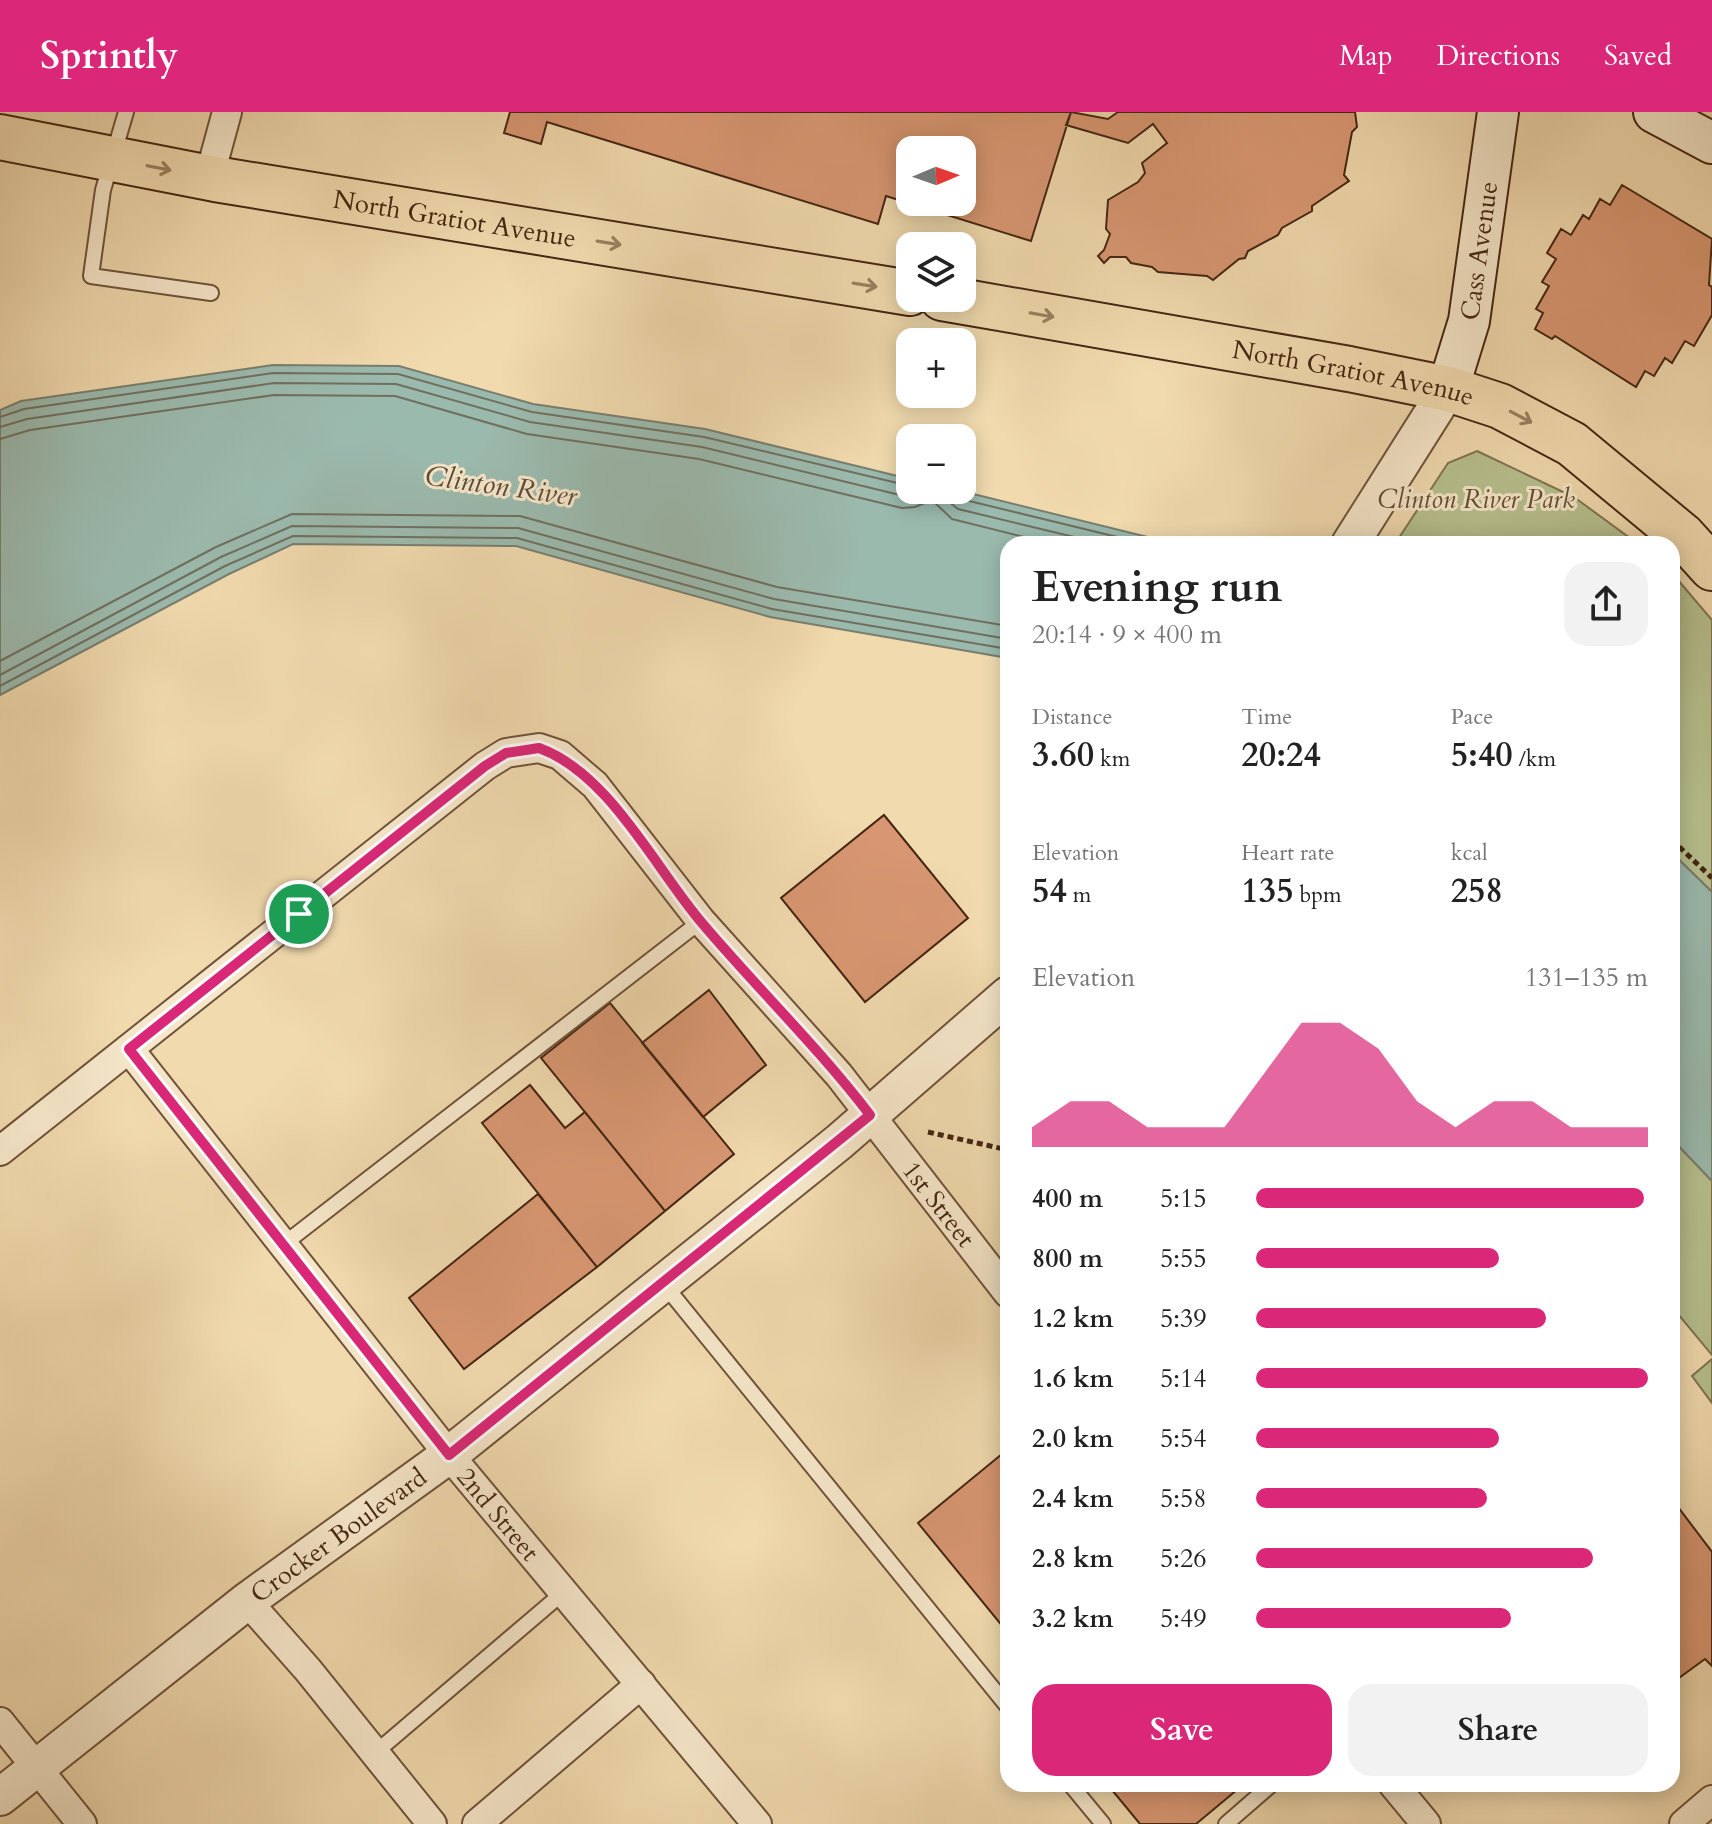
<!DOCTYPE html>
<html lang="en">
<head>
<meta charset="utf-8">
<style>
	:root { --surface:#fff; --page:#f2f2f2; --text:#222; --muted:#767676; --accent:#db2777 }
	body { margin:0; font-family:Cardo,serif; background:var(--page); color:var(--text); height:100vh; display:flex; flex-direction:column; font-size:30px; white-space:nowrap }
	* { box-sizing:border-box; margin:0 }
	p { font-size:26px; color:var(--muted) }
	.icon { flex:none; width:44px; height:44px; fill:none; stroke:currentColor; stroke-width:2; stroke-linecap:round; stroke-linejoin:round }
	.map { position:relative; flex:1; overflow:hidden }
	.drawer { position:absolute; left:1000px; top:424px; width:680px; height:1256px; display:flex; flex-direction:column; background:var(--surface); border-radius:24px; box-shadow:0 4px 20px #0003 }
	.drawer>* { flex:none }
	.needle { width:52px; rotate:88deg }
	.controls { position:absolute; left:896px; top:24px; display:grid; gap:16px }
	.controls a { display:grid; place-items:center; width:80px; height:80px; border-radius:16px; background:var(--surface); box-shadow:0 4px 20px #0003; font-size:40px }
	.pin { position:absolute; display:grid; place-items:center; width:68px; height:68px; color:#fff; margin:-34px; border:4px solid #fff; border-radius:50%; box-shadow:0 2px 8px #0007 }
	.round { display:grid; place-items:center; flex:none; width:84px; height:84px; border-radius:24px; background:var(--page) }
	.summary { display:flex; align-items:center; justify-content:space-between; height:136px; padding:0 32px }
	h1 { font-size:44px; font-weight:700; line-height:60px }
	.stats { display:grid; grid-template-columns:repeat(3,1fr); gap:12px; height:136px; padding:8px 32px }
	.stats div { display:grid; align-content:center }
	.stats b { font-size:34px; font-weight:700 }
	.stats small { font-size:22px; font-weight:400 }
	.stats p { font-size:22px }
	.chart { height:224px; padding:16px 32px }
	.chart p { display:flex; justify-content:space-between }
	.chart svg { width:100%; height:144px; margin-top:8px; fill:var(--accent); opacity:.7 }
	.cta { display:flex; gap:16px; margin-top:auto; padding:16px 32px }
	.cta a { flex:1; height:92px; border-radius:24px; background:var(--accent); color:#fff; font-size:32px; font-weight:700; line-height:92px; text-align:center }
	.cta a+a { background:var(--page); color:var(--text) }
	ul { padding:0 32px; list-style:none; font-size:26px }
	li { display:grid; grid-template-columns:128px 96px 1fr; align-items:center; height:60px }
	li i { height:20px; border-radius:10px; background:var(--accent) }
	header { display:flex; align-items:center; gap:48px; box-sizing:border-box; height:112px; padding:0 40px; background:var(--accent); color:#fff }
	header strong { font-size:38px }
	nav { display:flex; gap:44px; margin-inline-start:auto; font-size:28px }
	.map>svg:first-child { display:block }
	.green { fill:#b6c08e; stroke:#7e7350; stroke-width:2 }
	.water { fill:#9bbaae; stroke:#797f70; stroke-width:2 }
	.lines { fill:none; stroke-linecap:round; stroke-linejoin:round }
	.shore { stroke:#707060; stroke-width:2 }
	.building { fill:#d89772; stroke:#452613; stroke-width:2; fill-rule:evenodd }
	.service-casing { stroke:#70533a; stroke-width:18 }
	.minor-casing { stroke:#70533a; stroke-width:32 }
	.tertiary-casing { stroke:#70533a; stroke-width:40 }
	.secondary-casing { stroke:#452613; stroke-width:44 }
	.primary-casing { stroke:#452613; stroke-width:48 }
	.path { stroke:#452613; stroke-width:5; stroke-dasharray:6 4; stroke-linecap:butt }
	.service { stroke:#f6e7ca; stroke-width:14 }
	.minor { stroke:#f6e7ca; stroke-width:28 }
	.tertiary { stroke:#f6e7ca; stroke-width:36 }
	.secondary { stroke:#f6e7ca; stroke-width:40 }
	.primary { stroke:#f1daae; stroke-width:44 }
	.oneway { stroke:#9b8060 }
	.route-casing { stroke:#fff; stroke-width:16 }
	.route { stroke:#db2777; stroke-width:10 }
	.labels { text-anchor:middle; stroke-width:6; stroke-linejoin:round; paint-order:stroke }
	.street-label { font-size:26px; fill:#452613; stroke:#f6e7ca }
	.park-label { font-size:26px; font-style:italic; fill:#614c32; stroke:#f6e7ca }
	.water-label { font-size:28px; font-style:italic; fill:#5a4b3a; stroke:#f6e7ca }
</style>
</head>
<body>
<header>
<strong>Sprintly</strong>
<nav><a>Map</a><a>Directions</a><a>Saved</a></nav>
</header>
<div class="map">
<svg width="1712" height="1712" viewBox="0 0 1712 1712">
	<rect width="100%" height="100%" fill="#f1daae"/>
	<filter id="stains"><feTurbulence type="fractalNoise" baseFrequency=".0025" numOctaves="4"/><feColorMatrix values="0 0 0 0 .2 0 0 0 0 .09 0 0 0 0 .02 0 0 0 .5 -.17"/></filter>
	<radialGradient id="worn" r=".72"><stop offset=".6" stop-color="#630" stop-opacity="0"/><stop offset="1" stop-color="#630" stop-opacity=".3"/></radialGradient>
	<!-- green -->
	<path class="green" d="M1477,339L1574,385L1638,432H1395L1448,351Z
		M1672,461L1712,508V780L1672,741Z
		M1672,1027L1712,1069V1243L1672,1195Z
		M1712,1247V1291L1692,1264Z"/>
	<!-- water -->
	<path class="water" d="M273,253L399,254L533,292L705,317L910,367V378H957L1176,432H1008V546L770,505L516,434L293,432L229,462L0,583V298L21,289Z
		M1672,741L1712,780V1069L1672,1027Z"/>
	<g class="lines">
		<!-- shore -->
		<path class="shore" d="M0,305L24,297L273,261L398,262L532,300L704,325L910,374
			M0,315L27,307L274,271L396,272L530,310L702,335L904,384L922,378
			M0,327L30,318L274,283L395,284L527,322L699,347L902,396L915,395L932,388L952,407L1052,432
			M944,378L948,389L958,397L1103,432
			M954,378L961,387L1146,432
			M0,549L216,435L292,402L520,404L777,475L1008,514
			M0,563L221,445L292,414L518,416L774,487L1008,527
			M0,574L225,454L293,424L517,426L772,497L1008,537"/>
	</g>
	<!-- building -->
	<path class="building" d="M510,0H1071L1031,129L886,84L878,112L547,10L541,32L504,21ZM910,38H962V90H910Z
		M1071,0L1108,7L1118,0H1355L1357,15L1352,20L1344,63L1349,69L1312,94V99L1282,116L1278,123L1248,139L1245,146L1239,147L1213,168L1207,164L1158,160L1152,155L1131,151L1126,145H1110L1104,151L1098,144L1104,138L1110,122L1106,117L1108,88L1138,70L1145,61L1142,51L1167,31L1153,12L1128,31L1066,13Z
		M1622,73L1712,127L1709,173L1712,175V203L1694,234L1685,229L1672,251L1665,246L1654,264L1645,259L1636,275L1555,224L1552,227L1535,217L1543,201L1536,197L1549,174L1542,170L1556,147L1547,141L1561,117L1571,123L1583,103L1589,107L1600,87L1610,93Z
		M884,703L968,806L865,890L781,786Z
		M709,878L766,953L703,1005L642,931Z
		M610,891L734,1042L665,1099L541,946Z
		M530,973L565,1016L585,1000L665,1099L597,1155L482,1011Z
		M538,1082L597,1155L464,1257L409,1186Z
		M1008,1337V1521L918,1411Z
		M1672,1387L1712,1440V1554L1705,1547L1672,1571Z
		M1107,1672H1244L1196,1712H1140Z"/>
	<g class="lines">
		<defs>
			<path id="service" d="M126,0L103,78L91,164L211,181
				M284,1132L701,809
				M662,1170L1008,1595
				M375,1641L565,1479
				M1070,1672L1103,1712
				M1226,1712L1272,1672"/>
			<g id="minor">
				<path d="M209,66L227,0"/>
				<path id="s1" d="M129,937L449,1343L757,1712"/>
				<path id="s2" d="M0,1039L485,654L506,641L539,636L560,643L595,673L701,809L839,963L1008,1181"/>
				<path d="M247,1489L308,1558L432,1712"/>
				<path d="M0,1610L82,1712"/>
				<path d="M1393,1672L1426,1712"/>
				<path d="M477,1712L641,1572"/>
				<path d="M1684,1712L1712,1688"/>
			</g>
			<g id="tertiary">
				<path d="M1350,432L1448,277"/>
				<path id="s3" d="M0,1685L247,1489L449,1343L839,1030L1008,883"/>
			</g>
			<g id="secondary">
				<path d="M1654,0L1712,31"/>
				<path id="s4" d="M1448,277L1469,209L1498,0"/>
			</g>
			<g id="primary">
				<path id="s5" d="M0,25L215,67L910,181"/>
				<path id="s6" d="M942,186L1349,257L1448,277L1500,294L1572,332L1683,424L1712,456"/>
			</g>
		</defs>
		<!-- service casing -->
		<use href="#service" class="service-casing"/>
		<!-- minor casing -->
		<use href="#minor" class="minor-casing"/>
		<!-- tertiary casing -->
		<use href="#tertiary" class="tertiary-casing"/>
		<!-- secondary casing -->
		<use href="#secondary" class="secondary-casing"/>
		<!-- primary casing -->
		<use href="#primary" class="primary-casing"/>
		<!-- path -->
		<path class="path" d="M1672,728L1712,766
			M928,1020L1008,1038"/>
		<!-- service -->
		<use href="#service" class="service"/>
		<!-- minor -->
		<use href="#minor" class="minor"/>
		<!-- tertiary -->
		<use href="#tertiary" class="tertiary"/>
		<!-- secondary -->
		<use href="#secondary" class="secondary"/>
		<!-- primary -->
		<use href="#primary" class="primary"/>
	</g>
	<!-- one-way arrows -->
	<defs><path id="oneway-shaft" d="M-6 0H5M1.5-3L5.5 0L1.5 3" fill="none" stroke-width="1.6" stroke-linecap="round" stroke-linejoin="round" transform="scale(2)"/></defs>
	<g class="oneway">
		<use href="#oneway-shaft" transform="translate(159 56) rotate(11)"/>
		<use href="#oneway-shaft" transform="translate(609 131) rotate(9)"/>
		<use href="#oneway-shaft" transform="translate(865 173) rotate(9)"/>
		<use href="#oneway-shaft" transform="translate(1042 203) rotate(10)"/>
		<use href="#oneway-shaft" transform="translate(1521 305) rotate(28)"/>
	</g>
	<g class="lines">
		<defs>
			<path id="route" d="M539,636C609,661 655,756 702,811C757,876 818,935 870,1003L449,1343L129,937L485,654L506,641Z"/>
		</defs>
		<!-- route casing -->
		<use href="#route" class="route-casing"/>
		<!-- route -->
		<use href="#route" class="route"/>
	</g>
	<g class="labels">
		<!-- street labels -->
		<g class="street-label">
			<text dy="9" stroke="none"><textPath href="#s5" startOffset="462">North Gratiot Avenue</textPath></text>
			<text dy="9" stroke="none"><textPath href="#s4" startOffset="142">Cass Avenue</textPath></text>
			<text dy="9" stroke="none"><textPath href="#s6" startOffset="418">North Gratiot Avenue</textPath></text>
			<text dy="9" stroke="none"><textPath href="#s2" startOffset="1288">1st Street</textPath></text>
			<text dy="9" stroke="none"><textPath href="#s1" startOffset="594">2nd Street</textPath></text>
			<text dy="9" stroke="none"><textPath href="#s3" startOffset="428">Crocker Boulevard</textPath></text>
		</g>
		<!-- park labels -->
		<g class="park-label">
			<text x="1476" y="396">Clinton River Park</text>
		</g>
		<!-- water labels -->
		<g class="water-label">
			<text transform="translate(501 373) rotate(8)" y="10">Clinton River</text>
		</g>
	</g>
	<rect width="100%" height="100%" filter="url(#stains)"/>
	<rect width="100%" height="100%" fill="url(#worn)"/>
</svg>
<div class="controls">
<a><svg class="needle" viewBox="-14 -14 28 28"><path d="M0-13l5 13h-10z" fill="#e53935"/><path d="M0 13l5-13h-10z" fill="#767676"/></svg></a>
<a><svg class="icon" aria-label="layers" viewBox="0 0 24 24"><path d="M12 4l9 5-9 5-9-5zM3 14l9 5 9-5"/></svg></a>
<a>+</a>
<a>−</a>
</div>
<div class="pin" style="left:299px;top:802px;background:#1e9e55"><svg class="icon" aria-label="arrive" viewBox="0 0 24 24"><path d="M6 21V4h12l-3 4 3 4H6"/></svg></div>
<section class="drawer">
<div class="summary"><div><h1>Evening run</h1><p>20:14 · 9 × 400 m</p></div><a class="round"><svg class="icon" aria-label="share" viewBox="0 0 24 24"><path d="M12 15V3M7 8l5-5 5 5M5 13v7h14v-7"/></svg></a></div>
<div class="stats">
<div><p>Distance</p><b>3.60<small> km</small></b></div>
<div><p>Time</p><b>20:24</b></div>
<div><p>Pace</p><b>5:40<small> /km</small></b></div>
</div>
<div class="stats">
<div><p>Elevation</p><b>54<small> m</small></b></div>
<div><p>Heart rate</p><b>135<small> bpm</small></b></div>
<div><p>kcal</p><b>258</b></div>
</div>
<div class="chart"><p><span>Elevation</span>131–135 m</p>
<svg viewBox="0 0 160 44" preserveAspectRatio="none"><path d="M0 44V38L10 30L20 30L30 38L40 38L50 38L60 22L70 6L80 6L90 14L100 30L110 38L120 30L130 30L140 38L150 38L160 38V44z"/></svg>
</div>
<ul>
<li><b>400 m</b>5:15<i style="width:99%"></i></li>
<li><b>800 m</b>5:55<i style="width:62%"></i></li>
<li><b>1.2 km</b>5:39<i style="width:74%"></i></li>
<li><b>1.6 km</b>5:14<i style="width:100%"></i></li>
<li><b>2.0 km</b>5:54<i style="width:62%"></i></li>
<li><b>2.4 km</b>5:58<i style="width:59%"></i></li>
<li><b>2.8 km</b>5:26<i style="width:86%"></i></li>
<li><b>3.2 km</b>5:49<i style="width:65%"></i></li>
</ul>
<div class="cta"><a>Save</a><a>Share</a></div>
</section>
</div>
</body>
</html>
